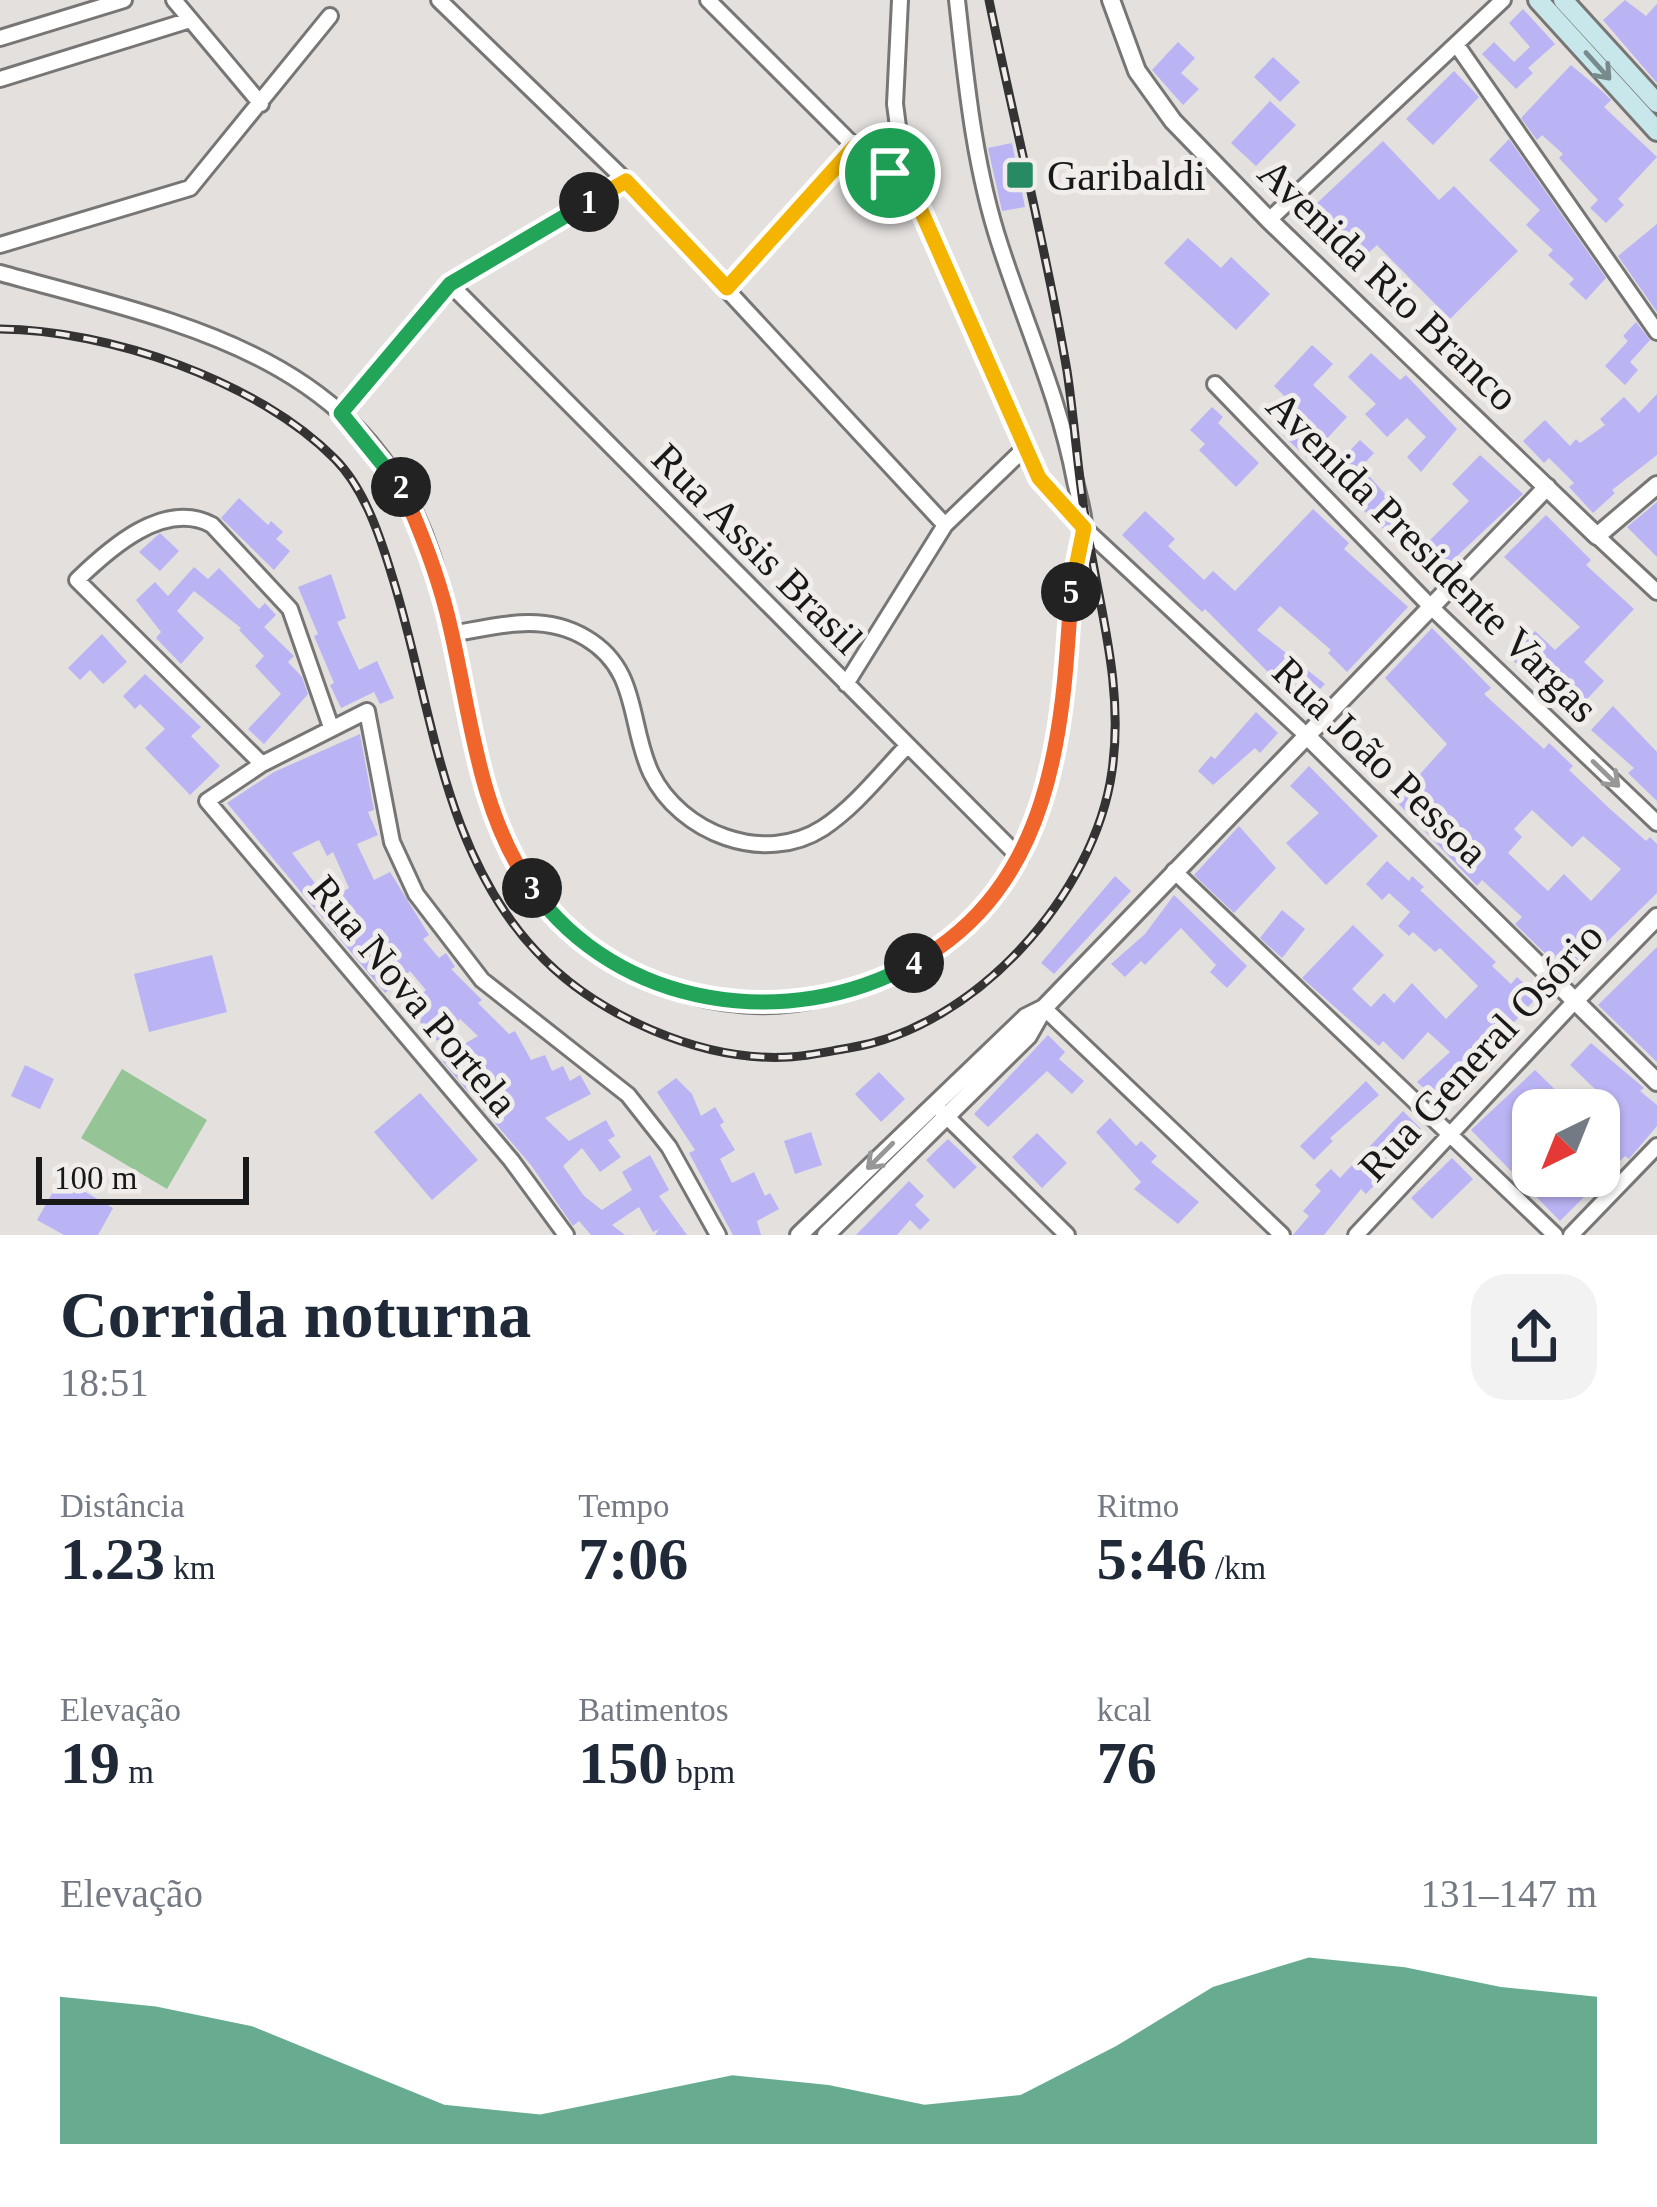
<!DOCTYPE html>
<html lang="pt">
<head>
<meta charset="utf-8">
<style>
	:root { --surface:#fff; --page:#f2f2f3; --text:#1f2937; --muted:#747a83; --accent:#288a63 }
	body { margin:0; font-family:"Times New Roman",serif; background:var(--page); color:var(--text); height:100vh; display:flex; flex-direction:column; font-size:45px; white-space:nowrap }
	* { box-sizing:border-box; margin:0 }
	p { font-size:39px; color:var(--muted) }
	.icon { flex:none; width:66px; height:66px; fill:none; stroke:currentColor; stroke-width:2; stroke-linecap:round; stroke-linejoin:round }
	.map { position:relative; height:1235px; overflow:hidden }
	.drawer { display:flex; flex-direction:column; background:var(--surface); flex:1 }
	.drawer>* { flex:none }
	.needle { width:78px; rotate:223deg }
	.tools { position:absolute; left:1512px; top:1089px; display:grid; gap:24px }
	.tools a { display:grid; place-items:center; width:108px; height:108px; border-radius:24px; background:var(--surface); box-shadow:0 3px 9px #0004; font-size:60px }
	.scale { position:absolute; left:36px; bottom:30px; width:213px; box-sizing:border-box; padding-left:12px; border:6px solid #191818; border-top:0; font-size:33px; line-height:42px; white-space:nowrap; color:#191818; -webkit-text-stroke:9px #f0edeb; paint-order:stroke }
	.pin { position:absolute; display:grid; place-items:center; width:102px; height:102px; color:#fff; margin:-51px; border:6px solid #fff; border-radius:50%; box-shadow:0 3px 12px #0007 }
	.km { position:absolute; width:60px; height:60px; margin:-30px; border-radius:50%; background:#222; color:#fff; font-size:33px; line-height:60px; text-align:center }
	.round { display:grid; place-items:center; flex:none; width:126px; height:126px; border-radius:36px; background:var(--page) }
	.summary { display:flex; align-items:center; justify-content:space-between; height:204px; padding:0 60px }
	h1 { font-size:66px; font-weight:800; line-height:90px }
	.metrics { display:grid; grid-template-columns:repeat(3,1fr); gap:18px; height:204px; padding:12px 60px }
	.metrics div { display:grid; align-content:center }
	.metrics b { font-size:60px; font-weight:800 }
	.metrics small { font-size:33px; font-weight:400 }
	.metrics p { font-size:33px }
	.chart { height:336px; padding:24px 60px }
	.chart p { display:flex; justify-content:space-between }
	.chart svg { width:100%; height:216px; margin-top:12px; fill:var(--accent); opacity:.7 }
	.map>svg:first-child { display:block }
	.green { fill:#95c497 }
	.building { fill:#bab4f4; fill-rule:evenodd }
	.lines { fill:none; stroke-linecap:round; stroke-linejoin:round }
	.minor-casing { stroke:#787674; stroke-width:20 }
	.tertiary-casing { stroke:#787674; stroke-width:22 }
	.secondary-casing { stroke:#787674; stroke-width:24 }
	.minor { stroke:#fff; stroke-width:14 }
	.tertiary { stroke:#fff; stroke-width:16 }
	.secondary { stroke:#c8e7ea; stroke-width:18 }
	.rail-casing { stroke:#343232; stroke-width:9 }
	.rail { stroke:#f0edeb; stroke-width:4.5; stroke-dasharray:14; stroke-linecap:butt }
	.oneway { stroke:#798a8c }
	.oneway2 { stroke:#989797 }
	.split-1-casing { stroke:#fff; stroke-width:24 }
	.split-2-casing { stroke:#fff; stroke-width:24 }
	.split-3-casing { stroke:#fff; stroke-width:24 }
	.split-4-casing { stroke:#fff; stroke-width:24 }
	.split-5-casing { stroke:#fff; stroke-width:24 }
	.split-6-casing { stroke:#fff; stroke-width:24 }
	.split-1 { stroke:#f5b400; stroke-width:15 }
	.split-2 { stroke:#22a559; stroke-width:15 }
	.split-3 { stroke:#f0652b; stroke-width:15 }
	.split-4 { stroke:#22a559; stroke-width:15 }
	.split-5 { stroke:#f0652b; stroke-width:15 }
	.split-6 { stroke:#f5b400; stroke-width:15 }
	.poi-dot { fill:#288a63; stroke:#f0edeb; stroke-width:4.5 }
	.labels { text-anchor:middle; stroke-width:10; stroke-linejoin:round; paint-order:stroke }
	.poi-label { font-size:42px; fill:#191818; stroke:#f0edeb; text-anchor:start }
	.street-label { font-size:42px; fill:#191818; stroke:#f0edeb }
</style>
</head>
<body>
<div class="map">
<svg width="1657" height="1235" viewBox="0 0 1657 1235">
	<rect width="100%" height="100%" fill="#e3e0de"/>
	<!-- green -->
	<path class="green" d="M122,1069L207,1120L167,1189L81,1138Z"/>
	<!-- building -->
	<path class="building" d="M1625,0L1646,16L1657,4V83L1603,20Z
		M1523,9L1555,44L1528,68L1533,73L1516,89L1482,54L1494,42L1514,62L1530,47L1509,23Z
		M1178,42L1195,58L1181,73L1199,89L1183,105L1152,70Z
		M1273,57L1300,82L1280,102L1254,77Z
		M1571,65L1603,92L1611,100L1604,107L1657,157L1618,199L1624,205L1606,223L1590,208L1598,200L1559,158L1563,154L1542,135L1537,140L1521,118Z
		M1454,71L1479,97L1433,145L1406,119Z
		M1270,101L1296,125L1256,166L1231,143Z
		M1509,139L1606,278L1586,300L1569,284L1574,279L1548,255L1553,250L1526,225L1540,210L1489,160Z
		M1383,141L1439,200L1454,186L1518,251L1450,319L1377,245L1348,272L1299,220Z
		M1012,143L1025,207L1002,211L988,148Z
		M1657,224V312L1618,256Z
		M1188,238L1221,268L1231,257L1270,294L1236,330L1164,263Z
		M1636,322L1650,340L1630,362L1638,370L1625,385L1605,366L1628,341L1623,336Z
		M1312,345L1333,364L1313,385L1347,417L1308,459L1284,436L1304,415L1274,386Z
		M1371,353L1400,380L1406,375L1457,429L1421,472L1407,457L1426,437L1407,418L1387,437L1365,414L1376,404L1348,377Z
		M1657,394V455L1612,490L1615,493L1593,513L1569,487L1574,483L1549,458L1544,463L1523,441L1545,420L1570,446L1576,439L1580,443L1605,425L1600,419L1624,397L1639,413Z
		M1212,407L1223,417L1218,423L1259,463L1236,487L1199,450L1205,444L1190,430Z
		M1360,440L1374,453L1361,467L1428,542L1469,501L1452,484L1480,455L1523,494L1439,573L1409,542L1403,549L1348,495L1355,487L1334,467Z
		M239,498L268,525L271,521L283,532L276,539L290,551L274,570L221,518Z
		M1657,502V557L1627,527Z
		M1313,509L1349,543L1344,549L1408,607L1347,672L1328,653L1331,650L1280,606L1257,630L1325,684L1303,707L1205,609L1202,612L1122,535L1145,511L1175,539L1168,546L1204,580L1213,571L1235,591Z
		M1546,515L1591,560L1586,565L1634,609L1584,662L1604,681L1576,711L1552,688L1545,695L1510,657L1535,631L1555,650L1580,627L1504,557Z
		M160,533L179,551L160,571L139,552Z
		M194,567L208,579L219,568L259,609L265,603L276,615L264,627L294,656L288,662L302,677L308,694L264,744L248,729L281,694L255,666L264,656L239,630L241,628L194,591L177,611L204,638L181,664L156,638L161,632L136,600L155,582L168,596Z
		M331,574L346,618L337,622L359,670L377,661L394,698L380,704L374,692L341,708L330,685L334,683L314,636L318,634L298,587Z
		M1432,628L1491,688L1484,694L1544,749L1549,743L1573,766L1569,770L1609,808L1646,841L1650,837L1657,844V893L1570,978L1515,924L1522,917L1482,880L1477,886L1396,801L1447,744L1385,678ZM1532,810L1572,847L1583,836L1621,869L1591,901L1564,874L1548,891L1508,853L1522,837L1514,829Z
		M102,634L127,662L103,684L90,670L80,680L68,668Z
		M145,674L201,727L191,736L220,766L190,795L145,748L165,729L140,704L135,709L123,696Z
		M1613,706L1657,752V801L1628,773L1634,768L1591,730Z
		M1256,712L1278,733L1260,753L1255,748L1213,785L1198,771L1211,756L1215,759Z
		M360,734L374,810L368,812L378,835L357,844L374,880L390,872L429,935L423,939L439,958L446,953L455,967L451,969L482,1000L478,1003L509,1034L515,1031L531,1060L545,1055L552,1071L563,1066L570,1081L580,1075L591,1094L545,1118L569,1141L606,1120L615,1136L608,1140L621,1157L600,1172L582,1148L563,1166L584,1196L602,1210L632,1190L622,1172L650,1155L669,1190L659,1196L687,1235H655L659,1229L653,1232L639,1207L612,1225L625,1235H591L579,1221L573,1226L531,1165L483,1109L487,1105L474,1089L469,1093L440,1058L478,1036L460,1019L437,1041L407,1007L426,990L410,971L385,993L227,803L274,772ZM319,840L327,856L333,852L349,888L327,899L292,853Z
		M1309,766L1378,836L1326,885L1286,843L1319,813L1290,786Z
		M1239,826L1276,868L1234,913L1194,875Z
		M1387,861L1409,881L1412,876L1424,887L1420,890L1496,962L1492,966L1511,984L1517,977L1538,996L1506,1031L1511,1036L1445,1107L1417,1082L1450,1052L1428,1032L1403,1060L1383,1041L1379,1046L1302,978L1353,925L1384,955L1352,989L1371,1007L1384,993L1394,1003L1412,983L1446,1019L1478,986L1440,948L1435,952L1413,932L1409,936L1398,926L1410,912L1389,893L1382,900L1366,884Z
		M1115,876L1131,891L1054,974L1041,963Z
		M1174,895L1247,966L1227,988L1210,972L1216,965L1181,928L1145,965L1141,961L1125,977L1111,964L1145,934Z
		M1282,910L1305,929L1282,958L1260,938Z
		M1657,947V1062L1598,1005Z
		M212,955L227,1012L149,1032L134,974Z
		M1048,1035L1065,1052L1059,1059L1084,1081L1072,1094L1047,1071L988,1127L974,1114Z
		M1591,1043L1644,1088L1640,1091L1657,1105V1126L1629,1159L1625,1156L1560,1221L1471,1130L1535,1070L1575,1109L1595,1089L1570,1065ZM1533,1110H1599V1176H1533Z
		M25,1065L54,1079L40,1109L11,1096Z
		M879,1072L905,1099L881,1122L855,1094Z
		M676,1078L692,1094L701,1116L715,1107L724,1122L720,1125L735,1150L720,1159L732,1183L754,1172L765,1196L770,1193L779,1209L757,1221L761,1235H733L689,1153L695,1150L657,1092Z
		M1366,1081L1379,1095L1330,1138L1333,1141L1314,1160L1300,1146Z
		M420,1093L478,1160L432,1200L374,1132Z
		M1403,1111L1424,1132L1366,1194L1361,1189L1324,1235H1293L1309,1216L1303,1211L1321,1191L1315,1185L1331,1169L1340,1178Z
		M1110,1118L1136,1146L1141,1141L1157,1156L1151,1162L1199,1202L1178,1224L1134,1189L1141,1182L1096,1132Z
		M811,1132L822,1165L795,1174L784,1141Z
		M1037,1133L1067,1163L1042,1188L1012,1157Z
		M948,1139L977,1167L954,1189L926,1160Z
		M1452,1158L1473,1179L1432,1219L1411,1198Z
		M61,1178L113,1208L98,1235H64L37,1220Z
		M909,1181L924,1196L915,1205L930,1220L920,1230L910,1220L897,1235H856Z"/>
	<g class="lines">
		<defs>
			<path id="minor" d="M174,0L261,104
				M439,0L626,181L945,525
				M708,0L870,162L890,173L904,172
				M900,0L895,104L904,172L1039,478L1084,528L1306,735
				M0,38L124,0
				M1456,44L1657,332
				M0,79L190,20
				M1269,220L1503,0
				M0,245L190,188L330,16
				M0,273C179,323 366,354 432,556C445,597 453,641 462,683C478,759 490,841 542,903C605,977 723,1024 820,998C1038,940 1058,797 1071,597C1072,574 1084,550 1084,527C1084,513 1078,495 1075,481C1060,400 1025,323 1000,245C974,166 966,81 957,0
				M450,284L1020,858
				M727,288L854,147
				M1215,384L1431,607L1657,823
				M341,413L450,284L626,181
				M1597,536L1657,592
				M452,634C497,626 543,612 586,638C640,670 628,724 651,773C680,833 764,866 823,828C856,806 881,773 908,745
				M846,684L945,525L1024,449
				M262,764L77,580C109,549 164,499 212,525L290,609L331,727
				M1174,871L1555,1235
				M1044,1008L1282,1235
				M942,1112L1067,1235
				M566,1235L511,1160L207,801L262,764L367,711L392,842L416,894L482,980L628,1095L669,1147L718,1235
				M1356,1235L1575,1001
				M1571,1235L1657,1146"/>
			<path id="tertiary" d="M1111,0L1137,71L1173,121L1269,220L1597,536L1657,485
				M1306,735L1657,1082
				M1575,1001L1657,917
				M799,1235L1026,1017L1044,1008L1547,487
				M826,1235L1028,1036L1044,1008"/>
			<path id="secondary" d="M1538,0L1657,131
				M1563,0L1657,103"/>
		</defs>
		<!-- minor casing -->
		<use href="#minor" class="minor-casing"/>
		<!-- tertiary casing -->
		<use href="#tertiary" class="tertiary-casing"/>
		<!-- secondary casing -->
		<use href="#secondary" class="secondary-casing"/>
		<!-- minor -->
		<use href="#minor" class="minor"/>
		<!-- tertiary -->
		<use href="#tertiary" class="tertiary"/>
		<!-- secondary -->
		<use href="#secondary" class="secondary"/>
		<defs>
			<path id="rail" d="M0,329C109,330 258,381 335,459C365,489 381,539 393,579C432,705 442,851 536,951C595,1015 701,1062 789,1057C809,1056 830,1051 849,1048C975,1028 1095,894 1112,771C1124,687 1100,611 1087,529C1078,477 1075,424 1067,371C1046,247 1014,123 989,0"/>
		</defs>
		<!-- rail casing -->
		<use href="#rail" class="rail-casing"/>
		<!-- rail -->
		<use href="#rail" class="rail"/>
	</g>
	<!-- one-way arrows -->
	<defs><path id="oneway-shaft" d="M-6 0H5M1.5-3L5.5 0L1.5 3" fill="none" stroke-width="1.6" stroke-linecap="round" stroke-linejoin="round" transform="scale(3)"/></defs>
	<use class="oneway" href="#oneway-shaft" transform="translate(1598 66) rotate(48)"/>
	<g class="oneway2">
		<use href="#oneway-shaft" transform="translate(1606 774) rotate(44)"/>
		<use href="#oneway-shaft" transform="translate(880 1156) rotate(135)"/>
	</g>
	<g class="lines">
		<defs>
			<path id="split-1" d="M589,202L626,181L727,288L854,147L890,173"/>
			<path id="split-2" d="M401,487L341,413L450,284L589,202"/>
			<path id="split-3" d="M401,487C422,533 439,577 450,626C471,715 478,812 532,888"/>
			<path id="split-4" d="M532,888C618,1009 789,1033 914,963"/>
			<path id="split-5" d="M914,963C1052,886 1063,735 1071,592"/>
			<path id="split-6" d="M890,173L904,172L1039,478L1084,528L1071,592"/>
		</defs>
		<!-- split-1 casing -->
		<use href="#split-1" class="split-1-casing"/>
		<!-- split-2 casing -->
		<use href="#split-2" class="split-2-casing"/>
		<!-- split-3 casing -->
		<use href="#split-3" class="split-3-casing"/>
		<!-- split-4 casing -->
		<use href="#split-4" class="split-4-casing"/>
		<!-- split-5 casing -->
		<use href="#split-5" class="split-5-casing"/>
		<!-- split-6 casing -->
		<use href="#split-6" class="split-6-casing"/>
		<!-- split-1 -->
		<use href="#split-1" class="split-1"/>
		<!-- split-2 -->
		<use href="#split-2" class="split-2"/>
		<!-- split-3 -->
		<use href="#split-3" class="split-3"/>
		<!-- split-4 -->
		<use href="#split-4" class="split-4"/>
		<!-- split-5 -->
		<use href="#split-5" class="split-5"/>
		<!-- split-6 -->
		<use href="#split-6" class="split-6"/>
	</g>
	<!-- markers -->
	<rect class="poi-dot" x="1005" y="160" width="30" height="30" rx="6"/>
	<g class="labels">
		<!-- poi labels -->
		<g class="poi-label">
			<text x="1047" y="190">Garibaldi</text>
		</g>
		<!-- street labels -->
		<g class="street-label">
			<text transform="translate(1389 284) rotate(44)" y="15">Avenida Rio Branco</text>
			<text transform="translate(758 548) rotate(45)" y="15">Rua Assis Brasil</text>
			<text transform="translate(1433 556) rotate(45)" y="15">Avenida Presidente Vargas</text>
			<text transform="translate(1381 761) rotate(44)" y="15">Rua João Pessoa</text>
			<text transform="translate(414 995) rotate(50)" y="15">Rua Nova Portela</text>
			<text transform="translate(1480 1051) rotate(-47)" y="15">Rua General Osório</text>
		</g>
	</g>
</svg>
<div class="tools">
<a><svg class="needle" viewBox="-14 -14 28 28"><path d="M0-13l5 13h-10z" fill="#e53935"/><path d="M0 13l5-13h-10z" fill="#747a83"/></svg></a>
</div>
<div class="scale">100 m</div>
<div class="pin" style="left:890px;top:173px;background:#1e9e55"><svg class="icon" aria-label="arrive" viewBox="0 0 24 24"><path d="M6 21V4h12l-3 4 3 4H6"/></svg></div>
<b class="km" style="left:589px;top:202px">1</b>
<b class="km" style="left:401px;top:487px">2</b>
<b class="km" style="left:532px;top:888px">3</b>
<b class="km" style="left:914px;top:963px">4</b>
<b class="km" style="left:1071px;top:592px">5</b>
</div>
<section class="drawer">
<div class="summary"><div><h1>Corrida noturna</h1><p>18:51</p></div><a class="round"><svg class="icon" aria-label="share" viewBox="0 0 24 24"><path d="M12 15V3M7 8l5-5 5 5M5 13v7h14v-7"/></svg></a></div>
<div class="metrics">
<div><p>Distância</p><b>1.23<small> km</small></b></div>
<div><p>Tempo</p><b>7:06</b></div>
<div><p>Ritmo</p><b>5:46<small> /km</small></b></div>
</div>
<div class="metrics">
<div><p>Elevação</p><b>19<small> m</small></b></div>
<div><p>Batimentos</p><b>150<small> bpm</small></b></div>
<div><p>kcal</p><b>76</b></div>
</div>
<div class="chart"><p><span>Elevação</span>131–147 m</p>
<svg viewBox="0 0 160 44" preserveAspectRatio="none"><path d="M0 44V14L10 16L20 20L30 28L40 36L50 38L60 34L70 30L80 32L90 36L100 34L110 24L120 12L130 6L140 8L150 12L160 14V44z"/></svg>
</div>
</section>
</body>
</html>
